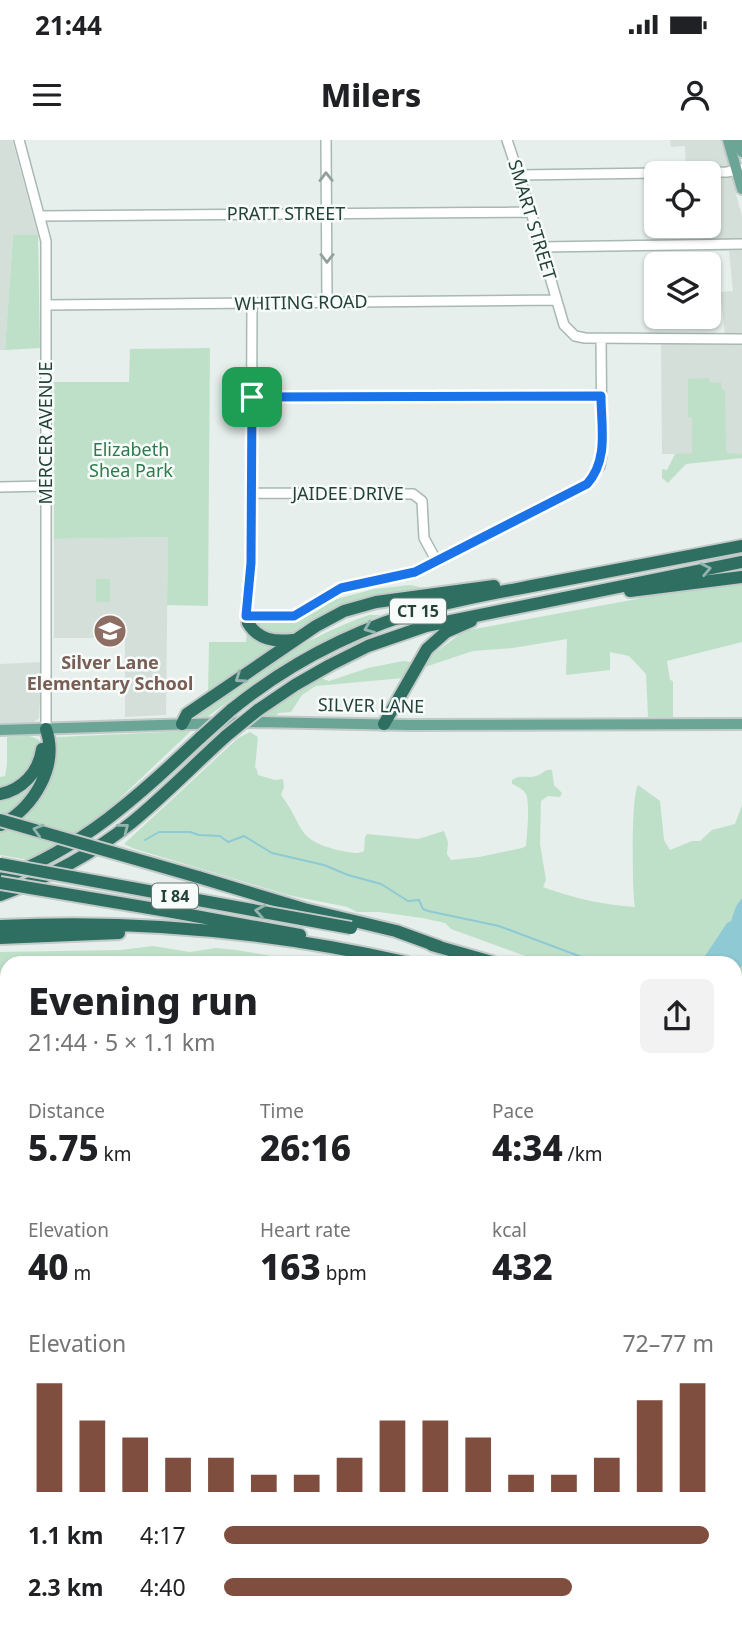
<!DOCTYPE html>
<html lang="en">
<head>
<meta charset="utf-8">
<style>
	:root { --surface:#fff; --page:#f2f2f2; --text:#202124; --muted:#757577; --accent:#7f4e3f }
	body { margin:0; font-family:"Noto Sans",sans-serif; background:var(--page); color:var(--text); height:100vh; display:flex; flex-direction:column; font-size:26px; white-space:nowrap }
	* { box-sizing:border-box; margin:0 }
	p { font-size:23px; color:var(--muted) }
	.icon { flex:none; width:38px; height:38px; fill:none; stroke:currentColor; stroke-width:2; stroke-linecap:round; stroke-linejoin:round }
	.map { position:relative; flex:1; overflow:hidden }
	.sheet { position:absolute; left:0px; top:816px; width:742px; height:674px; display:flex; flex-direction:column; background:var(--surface); border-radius:21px 21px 0 0; box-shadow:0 2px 5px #0004 }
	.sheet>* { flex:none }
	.controls { position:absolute; left:644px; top:21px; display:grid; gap:14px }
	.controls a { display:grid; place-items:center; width:77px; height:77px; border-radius:10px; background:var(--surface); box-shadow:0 2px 5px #0004; font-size:35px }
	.pin { position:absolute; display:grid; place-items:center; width:60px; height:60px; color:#fff; margin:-30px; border-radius:14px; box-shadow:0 4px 10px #0006 }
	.round { display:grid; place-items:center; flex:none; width:74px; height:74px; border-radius:10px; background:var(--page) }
	.summary { display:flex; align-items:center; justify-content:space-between; height:119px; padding:0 28px }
	h1 { font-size:38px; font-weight:800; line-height:52px }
	.stats { display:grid; grid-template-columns:repeat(3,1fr); gap:10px; height:119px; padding:7px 28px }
	.stats div { display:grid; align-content:center }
	.stats b { font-size:35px; font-weight:800 }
	.stats small { font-size:19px; font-weight:400 }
	.stats p { font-size:19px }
	.chart { height:196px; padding:14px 28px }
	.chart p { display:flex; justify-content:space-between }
	.chart svg { width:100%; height:126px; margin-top:7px; stroke:var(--accent); stroke-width:6 }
	ul { padding:0 28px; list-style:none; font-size:23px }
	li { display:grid; grid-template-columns:112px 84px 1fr; align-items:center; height:52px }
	li i { height:18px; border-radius:9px; background:var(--accent) }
	.status { display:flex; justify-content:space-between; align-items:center; height:49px; padding:0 35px; background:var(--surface); direction:ltr }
	.status svg { height:19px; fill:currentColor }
	header { display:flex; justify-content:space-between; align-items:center; height:91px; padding:0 28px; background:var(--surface); font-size:32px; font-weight:800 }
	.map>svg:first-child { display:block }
	.built { fill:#d4dfda }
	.green { fill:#bfe0c8 }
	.water { fill:#8ec9d4 }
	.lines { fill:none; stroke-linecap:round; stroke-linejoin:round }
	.stream { stroke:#8ec9d4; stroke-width:2 }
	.minor-casing { stroke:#a8b8b2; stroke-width:12 }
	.major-casing { stroke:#c2cac8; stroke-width:14 }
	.highway-casing { stroke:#c2cac8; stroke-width:16 }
	.minor { stroke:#fff; stroke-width:9 }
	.major { stroke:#6aa596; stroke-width:10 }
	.highway { stroke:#2f6f62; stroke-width:12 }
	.highway-bridge-casing { stroke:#c2cac8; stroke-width:16; stroke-linecap:butt }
	.highway-bridge { stroke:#2f6f62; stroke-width:12 }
	.oneway { stroke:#92a09c }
	.oneway2 { stroke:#93b5ae }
	.route-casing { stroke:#fff; stroke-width:14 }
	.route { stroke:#1a73e8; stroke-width:9 }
	.labels { text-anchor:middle; stroke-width:5; stroke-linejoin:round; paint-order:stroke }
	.shield { fill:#f7fbf9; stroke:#637a73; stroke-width:2 }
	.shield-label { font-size:16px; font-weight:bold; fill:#24423a }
	.street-label { font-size:18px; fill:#24423a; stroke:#f7fbf9 }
	.park-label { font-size:18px; fill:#2d7a4b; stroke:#f7fbf9 }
	.education-label { font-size:18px; font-weight:bold; fill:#785e54; stroke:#f7fbf9 }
</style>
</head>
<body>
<div class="status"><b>21:44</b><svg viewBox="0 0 49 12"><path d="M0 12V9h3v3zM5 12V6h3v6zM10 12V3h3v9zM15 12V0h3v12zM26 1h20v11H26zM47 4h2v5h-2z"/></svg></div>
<header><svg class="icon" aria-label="menu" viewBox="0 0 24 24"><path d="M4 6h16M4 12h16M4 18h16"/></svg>Milers<svg class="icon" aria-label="person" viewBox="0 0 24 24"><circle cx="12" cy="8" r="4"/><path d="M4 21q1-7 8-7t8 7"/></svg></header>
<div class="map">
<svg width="742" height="1488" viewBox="0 0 742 1488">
	<rect width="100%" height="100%" fill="#e6efeb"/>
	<!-- built -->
	<path class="built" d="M0,0H12L13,3L38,95H13L5,210H0Z
		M670,0H721L742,76V194H725L720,152L733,151L729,111H705L701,86H709V33H686L685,6L671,7Z
		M661,204H742V314H662Z
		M168,397L166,575L125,577V498H54V399Z
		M42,522L39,578L34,582L0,583V524Z"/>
	<!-- green -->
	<path class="green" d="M13,95H38L40,208L5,210Z
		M210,208L208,466L167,465L168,397L54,399V242H129L130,209Z
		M708,238L711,243L721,242L722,250H725L726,309L728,313L742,314V318L686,324L668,343L662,338V329L667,330L675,314L692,313V278L688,277V239Z
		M96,439H110V462H96Z
		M742,442V502L667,521L670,540L673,541V577H648L646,534L629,516L610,512V530L566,535L567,499L513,508L473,511L422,528L428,518L464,491L637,459L644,456Z
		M410,445L424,448L371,456L350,463L333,470L291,496L260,493L254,482L295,479L337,459L374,449Z
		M369,475H380L303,511L259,539L207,577L195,576V572C250,534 306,497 369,475Z
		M247,491L277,506L208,554L209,502H246Z
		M403,521L411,522L403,538L316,546L302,555L291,572L279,573L275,576L263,575L321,538L329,541L368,528Z
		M191,591L98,679L74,695L16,679L53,624L57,597Z
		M250,592L258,597L255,628L256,627L258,635L275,640L283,639L284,647L281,655C306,688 294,700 342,711C350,712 356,715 364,711L365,697L367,694L418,699L444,691L448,702L447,714L451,720L479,717L522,708L526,706C527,695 530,664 526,654C523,649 517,646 512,644V640C521,634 527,639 536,636C544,634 543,629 552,630L554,645L562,653L560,657L548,656L541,661L540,704L546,740L543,747C573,758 604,765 635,767C632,751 631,655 638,645L660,661L664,700L670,710L692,701H700L712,690L735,684L742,665V758L736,766L731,782L701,822H542L451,789L445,783L422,778L379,772H357L347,767L288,755L135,709L124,704L238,598Z
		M30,596L39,600V607L29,634L0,651V637L5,636L7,625V597Z
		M30,644L35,647L6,676L0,675V658Z
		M7,685L64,702L29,720L0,715V689Z
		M153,806L190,812L216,808L236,810L309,822H7V1482H119V1488H0V812L120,810Z
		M742,826V921L735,917V832Z
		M742,1005V1067L735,1070V1007Z
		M132,1482H502V1488H131Z"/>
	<!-- water -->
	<path class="water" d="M742,758V826L735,832V822H701L727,783L731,781L736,766Z
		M0,1008H7V1213H0Z"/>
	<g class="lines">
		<!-- stream -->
		<path class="stream" d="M145,700L159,692H190L199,695L220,696L228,702L244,696L272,713L324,725L348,735L381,744L408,761L419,760L423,769L428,771L499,786L595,822
			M672,822L707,817"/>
		<defs>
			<path id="minor" d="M19,0L46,101V589
				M326,0L327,163
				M507,0L531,72L564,185L575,196L585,198L742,199
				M519,35L727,32L742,29
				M41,76L531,72
				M541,107L742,104
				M47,165L556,160
				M252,257L601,256
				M0,347L46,346
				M251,353L413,354L422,361L424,398L436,420
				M246,476H294L341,448L415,432L587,344L600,326L602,315L601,198
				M247,482L246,465L251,423L252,163
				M735,1219L742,1220
				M735,1324H742
				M735,1415L742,1419
				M125,1488V1482"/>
			<path id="major" d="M728,0L742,49
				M738,0L742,12
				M0,590L258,582L409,585L742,584
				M708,1482L740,1488"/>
			<path id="highway" d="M630,451L742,437
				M248,483C258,500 275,502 293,500
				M231,570C290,522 360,487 433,467C473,456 513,450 553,442C616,430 679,418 742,406
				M258,570L295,545L330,525L368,506L426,486L742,422
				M182,584L187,574L316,486L344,471L376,462L494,446
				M384,584L427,509L446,492L471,481
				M0,654C22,650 39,632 42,609
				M1,685C34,667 59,626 46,589
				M198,737L304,769L396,791L440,807
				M0,739C84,707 137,657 201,597
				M0,755C47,738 91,715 131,683C164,656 194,625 226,596
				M173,772L300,795
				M0,786C136,779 272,792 405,822
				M0,798L119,793
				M432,805L492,822
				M735,935L742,939
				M735,961L742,965
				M735,980L742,982
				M735,1079H742
				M735,1272L742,1261
				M585,1488L589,1482"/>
		</defs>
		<!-- minor casing -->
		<use href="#minor" class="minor-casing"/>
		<!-- major casing -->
		<use href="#major" class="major-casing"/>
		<!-- highway casing -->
		<use href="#highway" class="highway-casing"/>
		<!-- minor -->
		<use href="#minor" class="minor"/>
		<!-- major -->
		<use href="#major" class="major"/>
		<!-- highway -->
		<use href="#highway" class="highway"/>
		<defs>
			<path id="highway-bridge" d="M226,596L258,570
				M201,597L231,570
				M0,680L198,737
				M0,724L351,788
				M0,743L173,772"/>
		</defs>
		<!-- highway-bridge casing -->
		<use href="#highway-bridge" class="highway-bridge-casing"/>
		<!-- highway-bridge -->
		<use href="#highway-bridge" class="highway-bridge"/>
	</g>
	<!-- one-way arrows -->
	<defs><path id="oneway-chevron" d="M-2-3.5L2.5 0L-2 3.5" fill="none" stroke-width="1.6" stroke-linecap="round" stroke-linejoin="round" transform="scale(1.75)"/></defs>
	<g class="oneway">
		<use href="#oneway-chevron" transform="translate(326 37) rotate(-91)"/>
		<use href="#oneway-chevron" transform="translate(327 118) rotate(90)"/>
	</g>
	<g class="oneway2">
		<use href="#oneway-chevron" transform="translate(706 429) rotate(-11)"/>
		<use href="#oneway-chevron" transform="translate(369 488) rotate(158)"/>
		<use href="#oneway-chevron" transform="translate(240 538) rotate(145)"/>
		<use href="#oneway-chevron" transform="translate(124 688) rotate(-38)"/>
		<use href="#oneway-chevron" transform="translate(38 690) rotate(-164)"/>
		<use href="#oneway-chevron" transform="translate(260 771) rotate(-170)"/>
	</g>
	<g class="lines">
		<defs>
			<path id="route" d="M601,256C601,286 609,320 587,344L415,432L341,448L294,476H246L251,423L252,257Z"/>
		</defs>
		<!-- route casing -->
		<use href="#route" class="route-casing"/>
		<!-- route -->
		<use href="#route" class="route"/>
	</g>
	<!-- icons -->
	<defs>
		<symbol id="school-disc" viewBox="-11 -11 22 22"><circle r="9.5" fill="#8d6e63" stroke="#f7fbf9"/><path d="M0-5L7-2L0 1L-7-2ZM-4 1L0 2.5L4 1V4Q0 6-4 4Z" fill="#fff"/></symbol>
	</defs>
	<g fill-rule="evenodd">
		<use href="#school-disc" x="91" y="472" width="38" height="38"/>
	</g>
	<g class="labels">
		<!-- shield labels -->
		<g class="shield">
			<rect x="390" y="458.5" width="56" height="25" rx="5"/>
			<rect x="152" y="743.5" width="46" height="25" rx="5"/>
		</g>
		<g class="shield-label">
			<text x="418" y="477">CT 15</text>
			<text x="175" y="762">I 84</text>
		</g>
		<!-- street labels -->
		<g class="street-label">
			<text x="286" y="80">PRATT STREET</text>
			<text transform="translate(532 80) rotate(73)" y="6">SMART STREET</text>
			<text transform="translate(301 163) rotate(-1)" y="6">WHITING ROAD</text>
			<text transform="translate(46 293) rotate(-90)" y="6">MERCER AVENUE</text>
			<text x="348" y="360">JAIDEE DRIVE</text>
			<text transform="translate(371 566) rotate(1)" y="6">SILVER LANE</text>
		</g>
		<!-- park labels -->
		<g class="park-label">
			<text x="131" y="316">Elizabeth<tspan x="131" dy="21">Shea Park</tspan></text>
		</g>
		<!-- education labels -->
		<g class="education-label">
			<text x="110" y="529">Silver Lane<tspan x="110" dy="21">Elementary School</tspan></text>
		</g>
	</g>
</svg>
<div class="controls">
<a><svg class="icon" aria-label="locate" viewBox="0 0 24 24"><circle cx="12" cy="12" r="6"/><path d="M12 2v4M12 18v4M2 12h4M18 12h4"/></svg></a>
<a><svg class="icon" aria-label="layers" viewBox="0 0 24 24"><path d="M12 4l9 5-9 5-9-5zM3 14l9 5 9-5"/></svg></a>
</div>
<div class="pin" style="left:252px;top:257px;background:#1e9e55"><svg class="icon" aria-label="arrive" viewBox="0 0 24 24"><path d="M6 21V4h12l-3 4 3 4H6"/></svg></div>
<section class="sheet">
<div class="summary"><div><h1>Evening run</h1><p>21:44 · 5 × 1.1 km</p></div><a class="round"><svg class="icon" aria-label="share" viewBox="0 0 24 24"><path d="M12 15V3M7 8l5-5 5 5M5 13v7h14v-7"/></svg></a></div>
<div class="stats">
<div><p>Distance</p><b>5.75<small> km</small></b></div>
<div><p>Time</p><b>26:16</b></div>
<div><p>Pace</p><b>4:34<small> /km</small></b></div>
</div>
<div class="stats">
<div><p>Elevation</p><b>40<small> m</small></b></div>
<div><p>Heart rate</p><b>163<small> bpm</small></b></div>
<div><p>kcal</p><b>432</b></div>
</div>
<div class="chart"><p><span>Elevation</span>72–77 m</p>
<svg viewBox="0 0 160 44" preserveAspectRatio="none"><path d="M5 44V6M15 44V19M25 44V25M35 44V32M45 44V32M55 44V38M65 44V38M75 44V32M85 44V19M95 44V19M105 44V25M115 44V38M125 44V38M135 44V32M145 44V12M155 44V6"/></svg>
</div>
<ul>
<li><b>1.1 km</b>4:17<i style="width:99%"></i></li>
<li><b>2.3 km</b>4:40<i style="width:71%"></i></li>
</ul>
</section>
</div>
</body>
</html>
